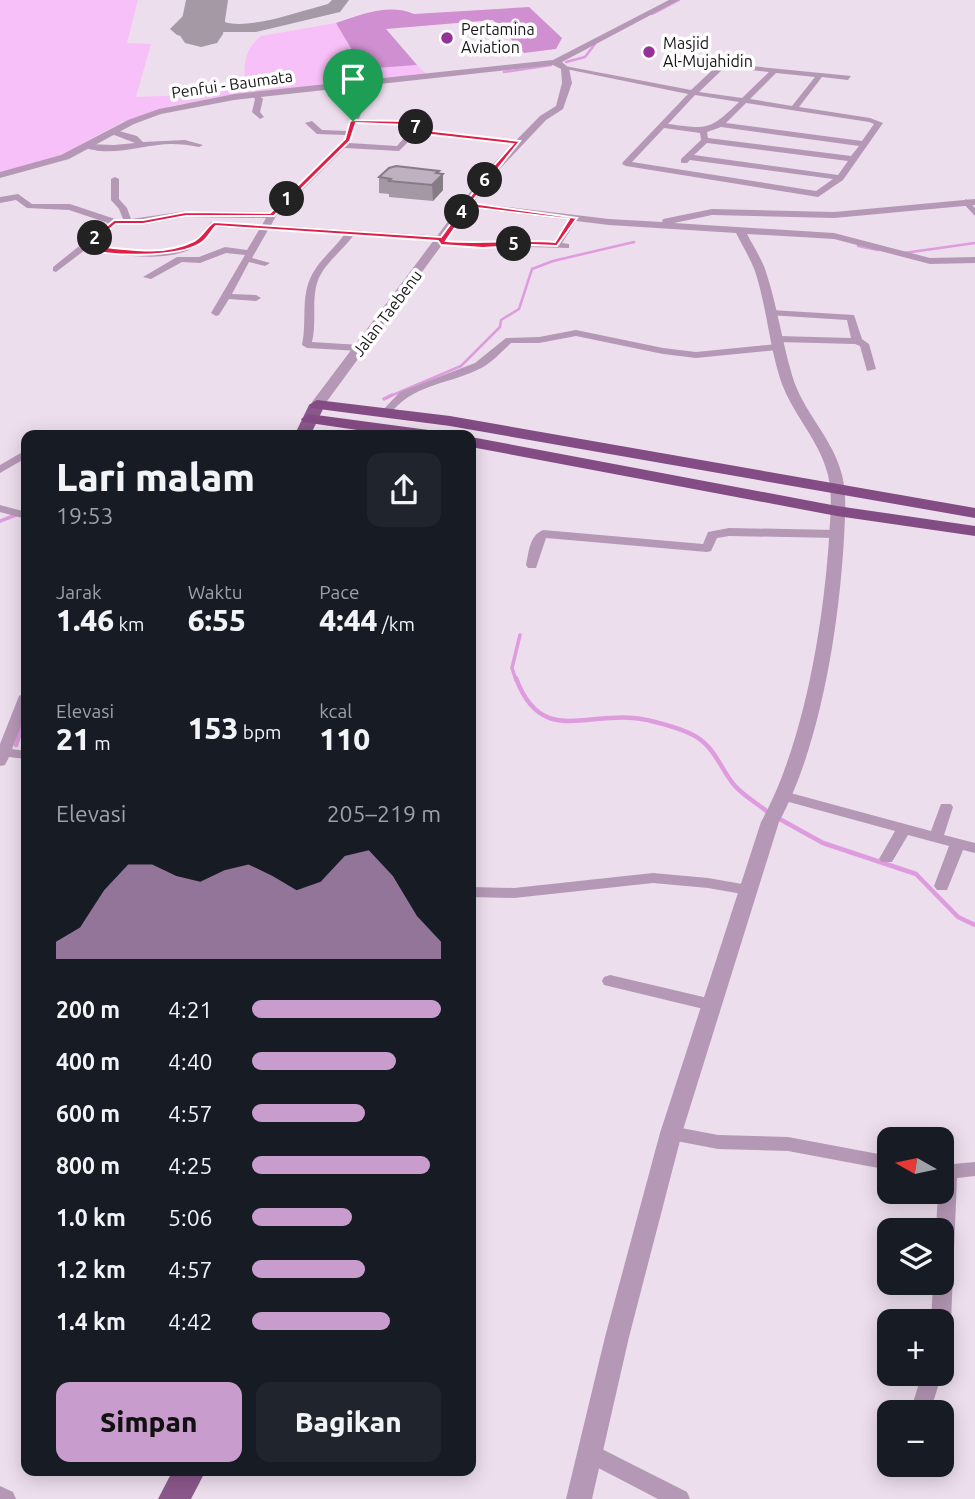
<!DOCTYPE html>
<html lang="id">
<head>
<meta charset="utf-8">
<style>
	:root { --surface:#171b24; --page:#20242c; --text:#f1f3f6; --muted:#9ea1a6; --accent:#c89ccc }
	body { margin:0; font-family:Ubuntu,sans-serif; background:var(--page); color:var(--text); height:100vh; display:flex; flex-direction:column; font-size:26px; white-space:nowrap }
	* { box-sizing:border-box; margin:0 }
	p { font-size:23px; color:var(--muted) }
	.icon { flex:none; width:38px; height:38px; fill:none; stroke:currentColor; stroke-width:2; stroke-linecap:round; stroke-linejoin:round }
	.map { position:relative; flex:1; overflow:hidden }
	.side { position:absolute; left:21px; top:430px; width:455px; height:1046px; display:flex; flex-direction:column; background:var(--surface); border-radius:14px; box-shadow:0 4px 18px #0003 }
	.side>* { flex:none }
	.needle { width:46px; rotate:279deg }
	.controls { position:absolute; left:877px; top:1127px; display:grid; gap:14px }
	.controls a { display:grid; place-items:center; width:77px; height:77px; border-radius:14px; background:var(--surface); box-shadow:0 4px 18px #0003; font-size:35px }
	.pin { position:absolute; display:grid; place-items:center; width:60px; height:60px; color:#fff; margin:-72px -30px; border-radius:50% 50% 50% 0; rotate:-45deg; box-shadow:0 0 7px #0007 }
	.pin .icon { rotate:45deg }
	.km { position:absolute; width:35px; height:35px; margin:-18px; border-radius:50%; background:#222; color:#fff; font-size:19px; line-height:35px; text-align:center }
	.round { display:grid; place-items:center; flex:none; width:74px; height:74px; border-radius:14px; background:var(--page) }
	.head { display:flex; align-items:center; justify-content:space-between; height:119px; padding:0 35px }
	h1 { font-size:38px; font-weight:800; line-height:52px }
	.figures { display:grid; grid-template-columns:repeat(3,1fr); gap:10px; height:119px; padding:7px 35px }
	.figures div { display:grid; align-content:center }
	.figures b { font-size:30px; font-weight:800 }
	.figures small { font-size:19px; font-weight:400 }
	.figures p { font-size:19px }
	.chart { height:196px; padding:14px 35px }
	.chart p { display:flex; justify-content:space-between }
	.chart svg { width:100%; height:126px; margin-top:7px; fill:var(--accent); opacity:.7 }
	.button { display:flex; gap:14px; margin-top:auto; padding:14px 35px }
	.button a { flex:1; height:80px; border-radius:14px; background:var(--accent); color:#111; font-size:28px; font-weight:800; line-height:80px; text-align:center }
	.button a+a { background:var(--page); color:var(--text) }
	ul { padding:0 35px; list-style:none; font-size:23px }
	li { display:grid; grid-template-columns:112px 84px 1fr; align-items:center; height:52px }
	li i { height:18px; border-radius:9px; background:var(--accent) }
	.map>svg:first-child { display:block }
	.green { fill:#f8c0f8 }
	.forest { fill:#d08fd0 }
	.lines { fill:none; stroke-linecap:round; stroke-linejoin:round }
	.stream-far2 { stroke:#de9cde; stroke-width:2.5 }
	.stream-far1 { stroke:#de9cde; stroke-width:3.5 }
	.stream { stroke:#de9cde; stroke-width:4.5 }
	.taxiway { fill:#a499a4; fill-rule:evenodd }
	.runway { fill:#a499a4; fill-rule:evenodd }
	.minor { fill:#b598b5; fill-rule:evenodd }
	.tertiary { fill:#b598b5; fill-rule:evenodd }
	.primary { fill:#8b588c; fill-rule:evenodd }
	.trunk { fill:#834c84; fill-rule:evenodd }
	.wall { fill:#a498a4 }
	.shaded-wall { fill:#867c86 }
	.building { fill:#bfb1bf; stroke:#867c86; stroke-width:2 }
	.route { fill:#e11d48; stroke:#fff; stroke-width:2; fill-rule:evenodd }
	.poi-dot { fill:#953298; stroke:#fff; stroke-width:2.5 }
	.labels { text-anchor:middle; stroke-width:7; stroke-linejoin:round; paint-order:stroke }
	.far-poi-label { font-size:16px; fill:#1a151a; stroke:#fff; text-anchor:start }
	.far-street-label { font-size:16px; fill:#1a151a; stroke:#fff }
</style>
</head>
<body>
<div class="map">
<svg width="975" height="1499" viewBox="0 0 975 1499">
	<rect width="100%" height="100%" fill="#eddeed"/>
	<!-- green -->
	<path class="green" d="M0,0H138L127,43L151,44L136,97L212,94L245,86C244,65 243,50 261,36L336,23L363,69L417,65L426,74L224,96L172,106L122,122L58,157L0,174Z"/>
	<!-- forest -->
	<path class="forest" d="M529,7L562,38L556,49L524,53L493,20L386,29L417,65L363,69L336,23C360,15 389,3 414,14Z"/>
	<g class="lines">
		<!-- stream-far2 -->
		<path class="stream-far2" d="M652,14L679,0
			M566,62L585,57L595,44
			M504,72L551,65
			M858,246L878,250
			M904,253L975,243
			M388,397L461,366L500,327L501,320L519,309L532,269L553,261L634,242"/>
		<!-- stream-far1 -->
		<path class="stream-far1" d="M384,399L392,395
			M0,521L26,511
			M516,680L512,668L520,635"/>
		<!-- stream -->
		<path class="stream" d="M516,678C540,744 584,713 634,718C648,719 679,728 691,734C715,745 720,769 735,786C744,796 758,804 769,813
			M16,745L26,714
			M776,817L823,843L916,874L958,917L975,925"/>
		<!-- taxiway -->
		<path class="taxiway" d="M332,0H349L340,12L256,32H220L194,39L177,35L170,29L183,16L205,9C215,11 219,21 228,23C257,28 300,11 328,4ZM203,21L207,25L191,28Z"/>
		<!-- runway -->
		<path class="runway" d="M186,0H228L223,34L217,43L201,47L185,43L179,34Z"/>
		<!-- minor -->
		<path class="minor" d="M720,63L851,76L848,80L822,77L799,107L870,118L883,123L843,180L818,197L626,166L622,164L623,162L688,94L561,68L565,66L691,90ZM725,67L769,72L742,98L699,92ZM776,73L815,77L792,106L750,99ZM695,95L739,102C709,131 708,129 668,124ZM746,103L869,122L874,124L862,141L726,123ZM721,127L859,146L851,156L708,138L707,132ZM664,128L700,133L701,140L681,159V163H687L690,160L833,179L816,191L632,162ZM707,143L848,161L838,175L694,155Z
			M356,82L360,84L365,102L359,119L407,121L425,129L443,133L518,141L522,143L518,145L443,137L418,132L399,151L345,148L276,216L271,225L443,236L446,237V241H457L554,242L571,216L574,215L578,218L562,243L569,244V248L438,245V241L353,236C342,251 325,263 318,280C311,300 317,322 312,342L360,345L365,348L360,351L307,348L302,345C307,323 301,299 310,279C317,262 333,250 344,235L268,230L252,258L270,263L265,266L249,262L232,294L256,295L261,298L256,301L229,299L219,315L216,316L211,313L245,255L226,253L200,263L182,262L151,279L143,277L177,257H199L225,247L247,250L259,230L216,227C211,232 207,239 201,243C170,266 120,254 85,250L56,272L53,271V267L108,223L69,210L27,208L16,200L0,203V197L18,194L32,204H70L115,219H123L119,209L111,200V179L115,177L119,179V199L127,208L131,219L186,211L270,212L344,139L346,135L317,134L305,123L312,121L322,130L347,131L357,102L352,84ZM357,123L406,125L412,129L397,146L349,143ZM186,217L266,218L262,225L211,222C206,228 202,235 196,239C168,260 122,249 91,245L116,225H143Z
			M256,93L263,99L260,112L264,117L260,119L252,112L255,99L252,95Z
			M112,129L137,136L143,142L185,140L203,145L199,147C190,145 180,144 171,144C144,144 107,159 82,146L86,144L114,145L135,143L109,133L108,131Z
			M966,199L975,208V216L962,202Z
			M771,310L854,315L862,339L869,344L876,369L867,371L860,346L855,344L778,342L773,339L778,336L851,338L847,320L768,315L766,313Z
			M576,330L663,348L696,352L778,344L783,347L778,350L696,358L663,354L576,336L539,343H511C500,353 491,364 477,370C445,385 412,385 390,414H382L381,412L400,392L475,363L506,338L539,337Z
			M26,450V458L0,473V465Z
			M0,505L26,512V519L0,512Z
			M729,528L836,530L842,534L836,538L729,536L717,538L711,551L707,552L546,538L536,568H528L526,565C529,552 529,536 543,530L703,544L708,532Z
			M26,692V713L12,749L26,751V759L9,757L5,765L0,766V744L19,696Z
			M783,791L931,831L941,804H951L953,807L944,835L975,843V853L963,850L947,890H937L934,886L949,846L908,835L892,862H882L879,859L895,831L778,799L776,796L778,793Z
			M653,873L708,878L748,885L753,886L756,890L753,894L748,895L708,888L653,883L514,898L471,897V887L514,888Z
			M610,975L712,999L718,1001L720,1005L718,1009L712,1011L604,985L602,981L604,977Z
			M671,1126L718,1135L788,1137L889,1156V1170L788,1151L718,1149L671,1140L665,1138L662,1133L665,1128Z
			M975,1162V1176L957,1178L951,1321L948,1327L942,1329V1321H931L933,1283H942V1230H936L938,1192H942V1165Z
			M942,1373V1374L930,1412H910L922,1374Z
			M590,1443L687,1492L690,1499H658L583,1460L579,1453L583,1446Z
			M0,1486L13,1492L16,1499H0Z"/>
		<!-- tertiary -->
		<path class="tertiary" d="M669,0H679L562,62L569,68L572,83L563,109L546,120L494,175L473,203L609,219L662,222L663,219L712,209L834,212L975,199V205L834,218L712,215L674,223L834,233L930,258L975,257V263L930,264L834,239L747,234C753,246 762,259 766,272C777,305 782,341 792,375C802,411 833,438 842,475C847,495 845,517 844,538C839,626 821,744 779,822L682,1133L629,1337L592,1499H566L605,1337L660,1133L761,822C804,744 823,627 829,539C830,518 833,496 828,475C819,438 789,411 779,375C769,341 766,305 755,271C750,258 742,245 736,233L609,225L469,208L322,408H312V402L486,171L540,116L556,106L562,83L561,69L553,65L234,100L161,114L134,124L69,159L0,178V172L61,155L128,120L159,109L234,94L553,60Z"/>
		<!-- primary -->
		<path class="primary" d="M317,400L325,405L310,436H294L309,405Z
			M172,1472H205L191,1499H158Z"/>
		<!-- trunk -->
		<path class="trunk" d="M317,400L450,416L975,508V518L450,426L311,408L309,405Z
			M309,414L436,431L444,436H398L303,422L301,419Z
			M471,437L837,506L975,526V536L837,516L471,447Z"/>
	</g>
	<!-- wall -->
	<path class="wall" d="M439,171L443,190L433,201L389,197V194L379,193V177Z"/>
	<!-- shaded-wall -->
	<path class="shaded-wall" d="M439,171V178L443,174V190L433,201L432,185L436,173Z"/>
	<!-- building -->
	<path class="building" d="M396,166L439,171L436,173L443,174L432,185L389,181L391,179L379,177L389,168Z"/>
	<!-- route -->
	<path class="route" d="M353,120L407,121L433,131L520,141L471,203L577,218L557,246L532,245L483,248L441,245L438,241L216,226C211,231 207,240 201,243C178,258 104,258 81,247L114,220H143L186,212L270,213L345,139L350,121ZM356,123L406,125L432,135L513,144L488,172L441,237L214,222C207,226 202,237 194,241C162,257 125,249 90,245L116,224H143L186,216H274L350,141ZM469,207L569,219L555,242C518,239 483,244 446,241Z"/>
	<!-- markers -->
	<g class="poi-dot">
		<circle cx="447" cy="38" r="7"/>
		<circle cx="649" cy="52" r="7"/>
	</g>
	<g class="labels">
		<!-- far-poi labels -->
		<g class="far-poi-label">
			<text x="461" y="35">Pertamina<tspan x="461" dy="18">Aviation</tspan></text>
			<text x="663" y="49">Masjid<tspan x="663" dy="18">Al-Mujahidin</tspan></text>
		</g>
		<!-- far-street labels -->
		<g class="far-street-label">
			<text transform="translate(232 84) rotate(-8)" y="6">Penfui - Baumata</text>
			<text transform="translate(387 313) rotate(-53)" y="6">Jalan Taebenu</text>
		</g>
	</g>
</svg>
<div class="controls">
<a><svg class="needle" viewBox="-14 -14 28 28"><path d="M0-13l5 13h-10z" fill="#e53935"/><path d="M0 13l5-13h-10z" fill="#9ea1a6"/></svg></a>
<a><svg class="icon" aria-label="layers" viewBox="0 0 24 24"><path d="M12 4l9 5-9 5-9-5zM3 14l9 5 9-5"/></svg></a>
<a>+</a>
<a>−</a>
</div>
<div class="pin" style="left:353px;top:121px;background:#1e9e55"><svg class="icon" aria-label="arrive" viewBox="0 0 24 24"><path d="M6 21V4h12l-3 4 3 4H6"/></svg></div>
<b class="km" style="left:287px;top:199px">1</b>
<b class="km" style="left:95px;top:238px">2</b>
<b class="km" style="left:462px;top:212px">4</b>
<b class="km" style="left:514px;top:244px">5</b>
<b class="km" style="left:485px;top:180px">6</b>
<b class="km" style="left:416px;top:127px">7</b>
<section class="side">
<div class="head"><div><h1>Lari malam</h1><p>19:53</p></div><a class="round"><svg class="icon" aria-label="share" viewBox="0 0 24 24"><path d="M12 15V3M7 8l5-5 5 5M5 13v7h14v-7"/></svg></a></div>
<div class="figures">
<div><p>Jarak</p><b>1.46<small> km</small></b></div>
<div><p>Waktu</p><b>6:55</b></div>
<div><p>Pace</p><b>4:44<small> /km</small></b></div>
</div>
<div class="figures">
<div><p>Elevasi</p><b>21<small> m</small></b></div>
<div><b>153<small> bpm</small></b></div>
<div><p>kcal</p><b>110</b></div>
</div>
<div class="chart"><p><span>Elevasi</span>205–219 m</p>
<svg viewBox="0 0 160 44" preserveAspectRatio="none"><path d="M0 44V38L10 33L20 20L30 11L40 11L50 15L60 17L70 13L80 11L90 15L100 20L110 17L120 8L130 6L140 15L150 29L160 38V44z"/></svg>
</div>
<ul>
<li><b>200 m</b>4:21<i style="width:100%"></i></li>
<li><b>400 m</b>4:40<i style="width:76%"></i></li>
<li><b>600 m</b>4:57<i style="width:60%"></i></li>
<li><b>800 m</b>4:25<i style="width:94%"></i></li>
<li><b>1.0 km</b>5:06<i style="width:53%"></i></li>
<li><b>1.2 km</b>4:57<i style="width:60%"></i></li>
<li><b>1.4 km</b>4:42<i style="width:73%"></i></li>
</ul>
<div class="button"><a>Simpan</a><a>Bagikan</a></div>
</section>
</div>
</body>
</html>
